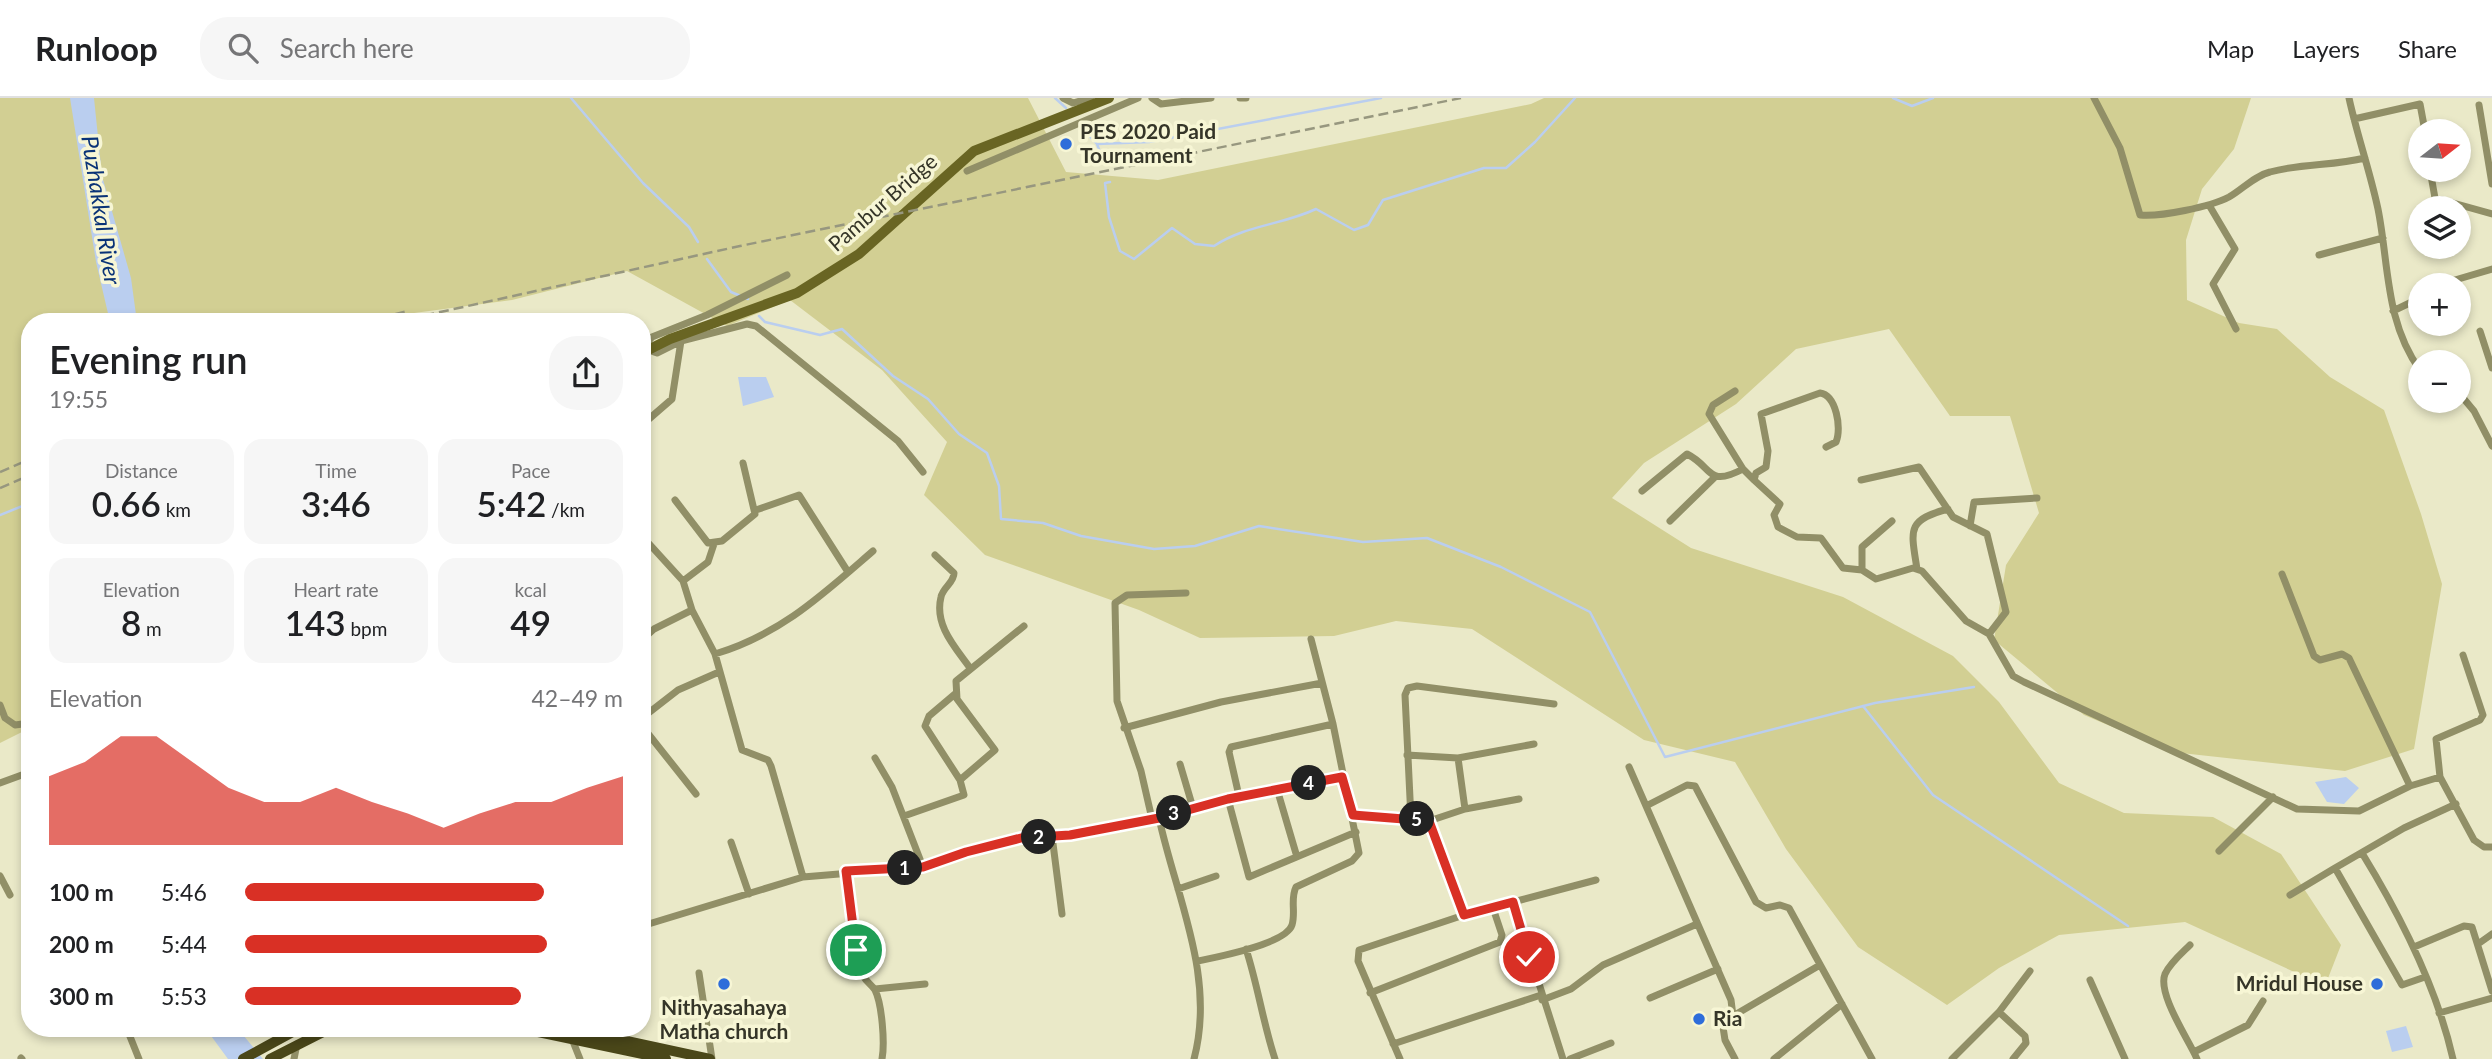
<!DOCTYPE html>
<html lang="en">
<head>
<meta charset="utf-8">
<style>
	:root { --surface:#fff; --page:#f6f6f6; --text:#202124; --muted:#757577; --line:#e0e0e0; --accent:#d93025 }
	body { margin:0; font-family:Lato,sans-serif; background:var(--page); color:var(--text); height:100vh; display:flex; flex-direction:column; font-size:26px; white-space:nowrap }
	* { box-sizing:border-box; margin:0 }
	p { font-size:23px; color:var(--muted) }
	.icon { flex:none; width:38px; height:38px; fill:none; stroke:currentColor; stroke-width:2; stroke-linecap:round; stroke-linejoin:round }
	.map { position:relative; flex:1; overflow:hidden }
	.sheet { position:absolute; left:21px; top:215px; width:630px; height:724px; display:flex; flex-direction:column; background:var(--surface); border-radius:28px; box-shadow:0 4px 10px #0003 }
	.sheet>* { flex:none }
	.needle { width:46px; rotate:73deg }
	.controls { position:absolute; left:2408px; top:21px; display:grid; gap:14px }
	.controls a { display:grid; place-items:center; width:63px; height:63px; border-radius:50%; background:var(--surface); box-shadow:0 4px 10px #0003; font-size:35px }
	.pin { position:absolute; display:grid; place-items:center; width:60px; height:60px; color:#fff; margin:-30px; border:4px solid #fff; border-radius:50%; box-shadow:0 2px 7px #0007 }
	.km { position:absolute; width:35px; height:35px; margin:-18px; border-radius:50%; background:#222; color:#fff; font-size:19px; line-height:35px; text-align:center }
	.round { display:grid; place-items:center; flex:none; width:74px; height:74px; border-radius:28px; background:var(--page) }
	.head { display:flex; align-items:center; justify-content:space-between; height:119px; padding:0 28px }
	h1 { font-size:38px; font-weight:600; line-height:52px }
	.figures { display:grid; grid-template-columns:repeat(3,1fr); gap:10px; height:119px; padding:7px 28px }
	.figures div { display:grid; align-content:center; border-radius:18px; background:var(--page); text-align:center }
	.figures b { font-size:35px; font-weight:600 }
	.figures small { font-size:19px; font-weight:400 }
	.figures p { font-size:19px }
	.chart { height:196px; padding:14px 28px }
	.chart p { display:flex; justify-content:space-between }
	.chart svg { width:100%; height:126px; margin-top:7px; fill:var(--accent); opacity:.7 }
	ul { padding:0 28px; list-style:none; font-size:23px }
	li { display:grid; grid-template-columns:112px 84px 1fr; align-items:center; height:52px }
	li i { height:18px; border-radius:9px; background:var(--accent) }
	header { display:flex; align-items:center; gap:42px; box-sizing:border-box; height:98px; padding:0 35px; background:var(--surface); border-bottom:2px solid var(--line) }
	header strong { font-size:33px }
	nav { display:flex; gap:38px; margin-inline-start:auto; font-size:24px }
	.search { width:490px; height:63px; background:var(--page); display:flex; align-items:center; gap:18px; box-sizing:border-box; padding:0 24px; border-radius:28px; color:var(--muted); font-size:26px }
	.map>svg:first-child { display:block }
	.green { fill:#d2cf93 }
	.water { fill:#baceef }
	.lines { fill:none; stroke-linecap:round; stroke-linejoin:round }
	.stream { stroke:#baceef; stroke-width:2.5 }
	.minor { stroke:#918f67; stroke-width:7 }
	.secondary { stroke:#696523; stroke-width:10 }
	.primary { stroke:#4a4719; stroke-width:10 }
	.rail { stroke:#97977f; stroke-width:2.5; stroke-dasharray:10 5; stroke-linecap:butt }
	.route-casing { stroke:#fff; stroke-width:14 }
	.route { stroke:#d93025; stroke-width:9 }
	.poi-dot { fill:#2e6dda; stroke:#f7f6d5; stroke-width:2.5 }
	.labels { text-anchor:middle; stroke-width:7; stroke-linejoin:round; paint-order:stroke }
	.poi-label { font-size:21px; font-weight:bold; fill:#353528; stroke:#f7f6d5; text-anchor:start }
	.street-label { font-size:21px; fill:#353528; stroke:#f7f6d5 }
	.water-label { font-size:23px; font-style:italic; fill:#0a3377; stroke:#f7f6d5 }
</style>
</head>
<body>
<header>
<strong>Runloop</strong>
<div class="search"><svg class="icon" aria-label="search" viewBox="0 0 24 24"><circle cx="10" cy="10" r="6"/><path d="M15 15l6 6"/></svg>Search here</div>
<nav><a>Map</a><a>Layers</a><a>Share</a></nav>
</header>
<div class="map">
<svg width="2492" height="961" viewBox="0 0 2492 961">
	<rect width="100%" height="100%" fill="#eae9c8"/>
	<!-- green -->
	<path class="green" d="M0,0H1028L1066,74L1158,82L1531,6L1544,0H2251L2234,51L2202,91L2186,142L2187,202L2239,225L2277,231L2330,279L2384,312L2421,416L2442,486L2414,651L2345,673L2172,654L2084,617L1994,542L2006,467L2039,415L2010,318H1950L1889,231L1796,251L1736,306L1644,365L1612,400L1691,450L1843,499L1953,558L1999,604L2059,685L2124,715L2213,719L2281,756L2341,847L2325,888L2185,824L2059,837L1999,870L1947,907L1858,849L1786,751L1735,664L1644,642L1472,531L1396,523L1334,538L1200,540L1139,512L985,457L924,397L947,344L882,272L790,202L727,228L627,173L512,202L369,221L366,224H30V630L0,645Z"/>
	<!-- water -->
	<path class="water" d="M70,0H94L102,78L131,180L137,224H110L96,164Z
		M738,279H766L774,299L743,308Z
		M2346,679L2359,690L2344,706L2327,704L2315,684Z
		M2406,928L2413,949L2392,954L2386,933Z
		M206,931H238L263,961H228Z"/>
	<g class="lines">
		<!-- stream -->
		<path class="stream" d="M571,0L643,85L689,129L698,144
			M1055,0L1066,10
			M1893,0L1912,8L1933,0
			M1079,27L1097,46L1103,62
			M1097,46L1149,44L1381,0
			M1110,84L1105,85L1109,119L1120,153L1134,161L1172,130L1195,146L1214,148C1246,127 1282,127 1316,111L1354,132L1368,127L1383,102L1484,70H1506L1535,44L1575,0
			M707,161L731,194L748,201
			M759,218L765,224L820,237L842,231L893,278L928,301L959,336L987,355L999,388L1001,421L1043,425L1081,438L1154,451L1195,448L1259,428L1363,444L1427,440L1501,469L1590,514L1665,659L1875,605L1974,589
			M0,417L30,405
			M1863,608L1933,697L2128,828"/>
		<!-- minor -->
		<path class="minor" d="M1063,0L1073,5L1091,0
			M1152,0L1161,6L1211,0
			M1240,0H1246
			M2094,0L2120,50L2140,117C2160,119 2210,109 2229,99C2243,91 2254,78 2270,74C2302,65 2333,68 2365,60
			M2349,0C2357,37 2370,73 2378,111C2389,166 2385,224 2420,272
			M2479,7L2492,86
			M2354,21L2420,6L2425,33
			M2430,72L2435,100L2492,116
			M967,73L1138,0
			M2209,107L2235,151L2213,186L2236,231
			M2319,157L2383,140
			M787,177L707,217L652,239L647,245L648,252L657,255L681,243L747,226L756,228L898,343L923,374
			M2438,187L2492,171
			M2393,213L2420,200
			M2480,233L2492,270
			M1735,293L1713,307L1709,316L1743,371L1754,382
			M2459,295L2474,313L2492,348
			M642,327L672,301L681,243
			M1826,349L1836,344C1842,330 1836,297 1820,295L1761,316L1768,353L1766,369L1756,375L1754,382L1780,406L1774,417L1778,429L1797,439L1821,440L1843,470L1862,472L1876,481L1913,470L1922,473L1966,523L1989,536L2013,578L2024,584L2297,711L2359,713L2410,688L2440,679L2474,742L2484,749H2492
			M1861,382L1919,369L1953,419L1987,436L2006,514L1989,536
			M1642,393L1687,356C1713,369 1707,390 1743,371
			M675,402L708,445L722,443L755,416L743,365
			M756,412L799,397L848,474
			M1670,423L1715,379
			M1970,428L1974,404L2037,400
			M642,438L683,483L692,512L654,531L642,542
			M935,457L954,475C954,485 943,489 941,499C934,527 955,549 970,570
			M1917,471C1911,432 1906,422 1948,411
			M1862,472V449L1892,423
			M2282,476L2314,558L2320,562L2342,556L2349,560L2410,688
			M683,483L708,464L714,446
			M692,512L715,556L742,652L768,662L771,668L803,779
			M715,556C781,536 822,497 873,453
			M1554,606L1417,588L1408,590L1405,597L1411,721L1426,722L1433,728L1464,817L1513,804L1563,961
			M0,607L5,620L15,627L30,625
			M642,620L678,592L719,574
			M642,628L696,696
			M1124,630L1221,604L1322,585
			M1407,657L1458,660L1534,646
			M875,660L892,689L923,769
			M1458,660L1465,711
			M1180,666L1193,710
			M1629,669L1731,902L1733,918L1723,929L1725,942L1735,961
			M2440,679L2436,641L2480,622L2483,617L2463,557
			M960,682L995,652L957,601L956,583L1024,528
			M0,685L30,674
			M1277,691L1297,759
			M1239,698L1229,654L1231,649L1333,626
			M1228,701L1249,779L1356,734
			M1646,708L1687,687L1695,688L1756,804L1766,810L1780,807L1789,810L1872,961
			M1353,717L1411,721
			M904,718L964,697L960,682L925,628L929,618L955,596
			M1159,720C1176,799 1216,878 1194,961
			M1152,721L1141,673L1117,603L1115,505L1127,497L1186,495
			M1429,723L1465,711L1519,701
			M1052,738L1062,816
			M731,744L749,796
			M2219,753L2273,699
			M2362,755C2400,817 2437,890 2453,961
			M846,773L859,869C863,883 870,884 875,892C882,906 885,945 882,961
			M0,778L10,797
			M1178,791L1216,778
			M2290,797L2335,770
			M1513,804L1596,782
			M642,828L803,779L923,769L966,753L1022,740L1070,737L1159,720L1239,698L1342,679
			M2478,846L2492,836
			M2190,847C2182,855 2170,865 2165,876C2157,896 2189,942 2197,961
			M2414,849L2464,828L2472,829L2492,893
			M1246,851C1258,888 1263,925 1275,961
			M1198,863C1217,859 1286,846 1292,827C1296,814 1290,801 1296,789L1352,763L1359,755L1333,626L1311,541
			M699,875L712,961
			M2425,879L2402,887L2335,770L2404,730L2456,706
			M2090,882L2125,961
			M875,891L925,886
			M1370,895L1500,844L1502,837L1493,810
			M1650,900L1718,871
			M1542,902L1571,891L1603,867L1697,826
			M1999,914L2025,938L2026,945L2013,961
			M2439,915L2492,900
			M1733,918L1820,867
			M127,931L139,961
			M572,941L580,961
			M1393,946L1541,897
			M2194,954L2248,927L2263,903
			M21,960L22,961
			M294,961L297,946
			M1400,961L1358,863L1359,852L1464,817
			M1570,961L1611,945
			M1774,961L1842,906
			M1952,961L1999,914L2030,873"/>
		<!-- secondary -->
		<path class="secondary" d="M642,255L670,241L797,195L859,156L974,53L1109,0"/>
		<!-- primary -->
		<path class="primary" d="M524,931L666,961
			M571,931L710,961
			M243,961L298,931
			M270,961L329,931"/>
		<!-- rail -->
		<path class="rail" d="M366,224L407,213
			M395,224L740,148L1461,0
			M0,374L30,361
			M0,390L30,377"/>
	</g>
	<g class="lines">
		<defs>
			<path id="route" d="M856,852L846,773L923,769L966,754L1021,740L1070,737L1159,720L1228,701L1342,679L1353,717L1429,723L1464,817L1513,804L1529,859"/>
		</defs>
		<!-- route casing -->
		<use href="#route" class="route-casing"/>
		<!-- route -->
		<use href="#route" class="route"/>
	</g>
	<!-- markers -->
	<g class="poi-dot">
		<circle cx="1066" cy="46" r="7"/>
		<circle cx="724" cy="886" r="7"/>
		<circle cx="2377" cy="886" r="7"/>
		<circle cx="1699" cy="921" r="7"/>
	</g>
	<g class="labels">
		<!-- poi labels -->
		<g class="poi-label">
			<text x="1080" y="41">PES 2020 Paid<tspan x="1080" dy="24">Tournament</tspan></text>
			<text x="2363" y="893" text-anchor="end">Mridul House</text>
			<text x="724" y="917" text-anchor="middle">Nithyasahaya<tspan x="724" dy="24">Matha church</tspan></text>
			<text x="1713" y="928">Ria</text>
		</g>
		<!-- street labels -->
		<g class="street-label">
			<text transform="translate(883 105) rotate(-41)" y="7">Pambur Bridge</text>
		</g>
		<!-- water labels -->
		<g class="water-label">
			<text transform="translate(101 112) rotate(81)" y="8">Puzhakkal River</text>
		</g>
	</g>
</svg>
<div class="controls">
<a><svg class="needle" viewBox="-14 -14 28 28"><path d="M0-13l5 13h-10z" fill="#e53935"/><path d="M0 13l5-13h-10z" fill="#757577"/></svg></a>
<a><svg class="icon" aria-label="layers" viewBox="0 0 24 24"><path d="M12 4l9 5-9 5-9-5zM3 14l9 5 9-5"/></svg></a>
<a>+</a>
<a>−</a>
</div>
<div class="pin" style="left:856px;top:852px;background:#1e9e55"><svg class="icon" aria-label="arrive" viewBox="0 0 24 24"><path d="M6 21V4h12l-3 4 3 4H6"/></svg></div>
<div class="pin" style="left:1529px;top:859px;background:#d93025"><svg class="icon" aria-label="check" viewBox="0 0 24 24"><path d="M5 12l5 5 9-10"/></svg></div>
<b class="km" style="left:905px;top:770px">1</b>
<b class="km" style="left:1039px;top:739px">2</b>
<b class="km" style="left:1174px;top:715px">3</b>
<b class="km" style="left:1309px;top:685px">4</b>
<b class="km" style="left:1417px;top:721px">5</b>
<section class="sheet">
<div class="head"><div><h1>Evening run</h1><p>19:55</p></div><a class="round"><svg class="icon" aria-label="share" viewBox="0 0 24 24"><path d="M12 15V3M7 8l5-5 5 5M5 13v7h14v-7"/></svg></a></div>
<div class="figures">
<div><p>Distance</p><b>0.66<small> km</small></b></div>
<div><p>Time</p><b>3:46</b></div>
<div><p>Pace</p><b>5:42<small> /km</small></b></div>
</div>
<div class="figures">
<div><p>Elevation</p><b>8<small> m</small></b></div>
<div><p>Heart rate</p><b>143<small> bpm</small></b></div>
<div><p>kcal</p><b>49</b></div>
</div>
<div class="chart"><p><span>Elevation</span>42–49 m</p>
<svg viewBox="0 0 160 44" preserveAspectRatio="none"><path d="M0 44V20L10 15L20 6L30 6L40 15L50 24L60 29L70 29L80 24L90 29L100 33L110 38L120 33L130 29L140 29L150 24L160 20V44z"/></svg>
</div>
<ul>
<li><b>100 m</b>5:46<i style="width:79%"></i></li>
<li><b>200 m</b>5:44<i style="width:80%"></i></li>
<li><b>300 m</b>5:53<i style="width:73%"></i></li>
</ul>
</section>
</div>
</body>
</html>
